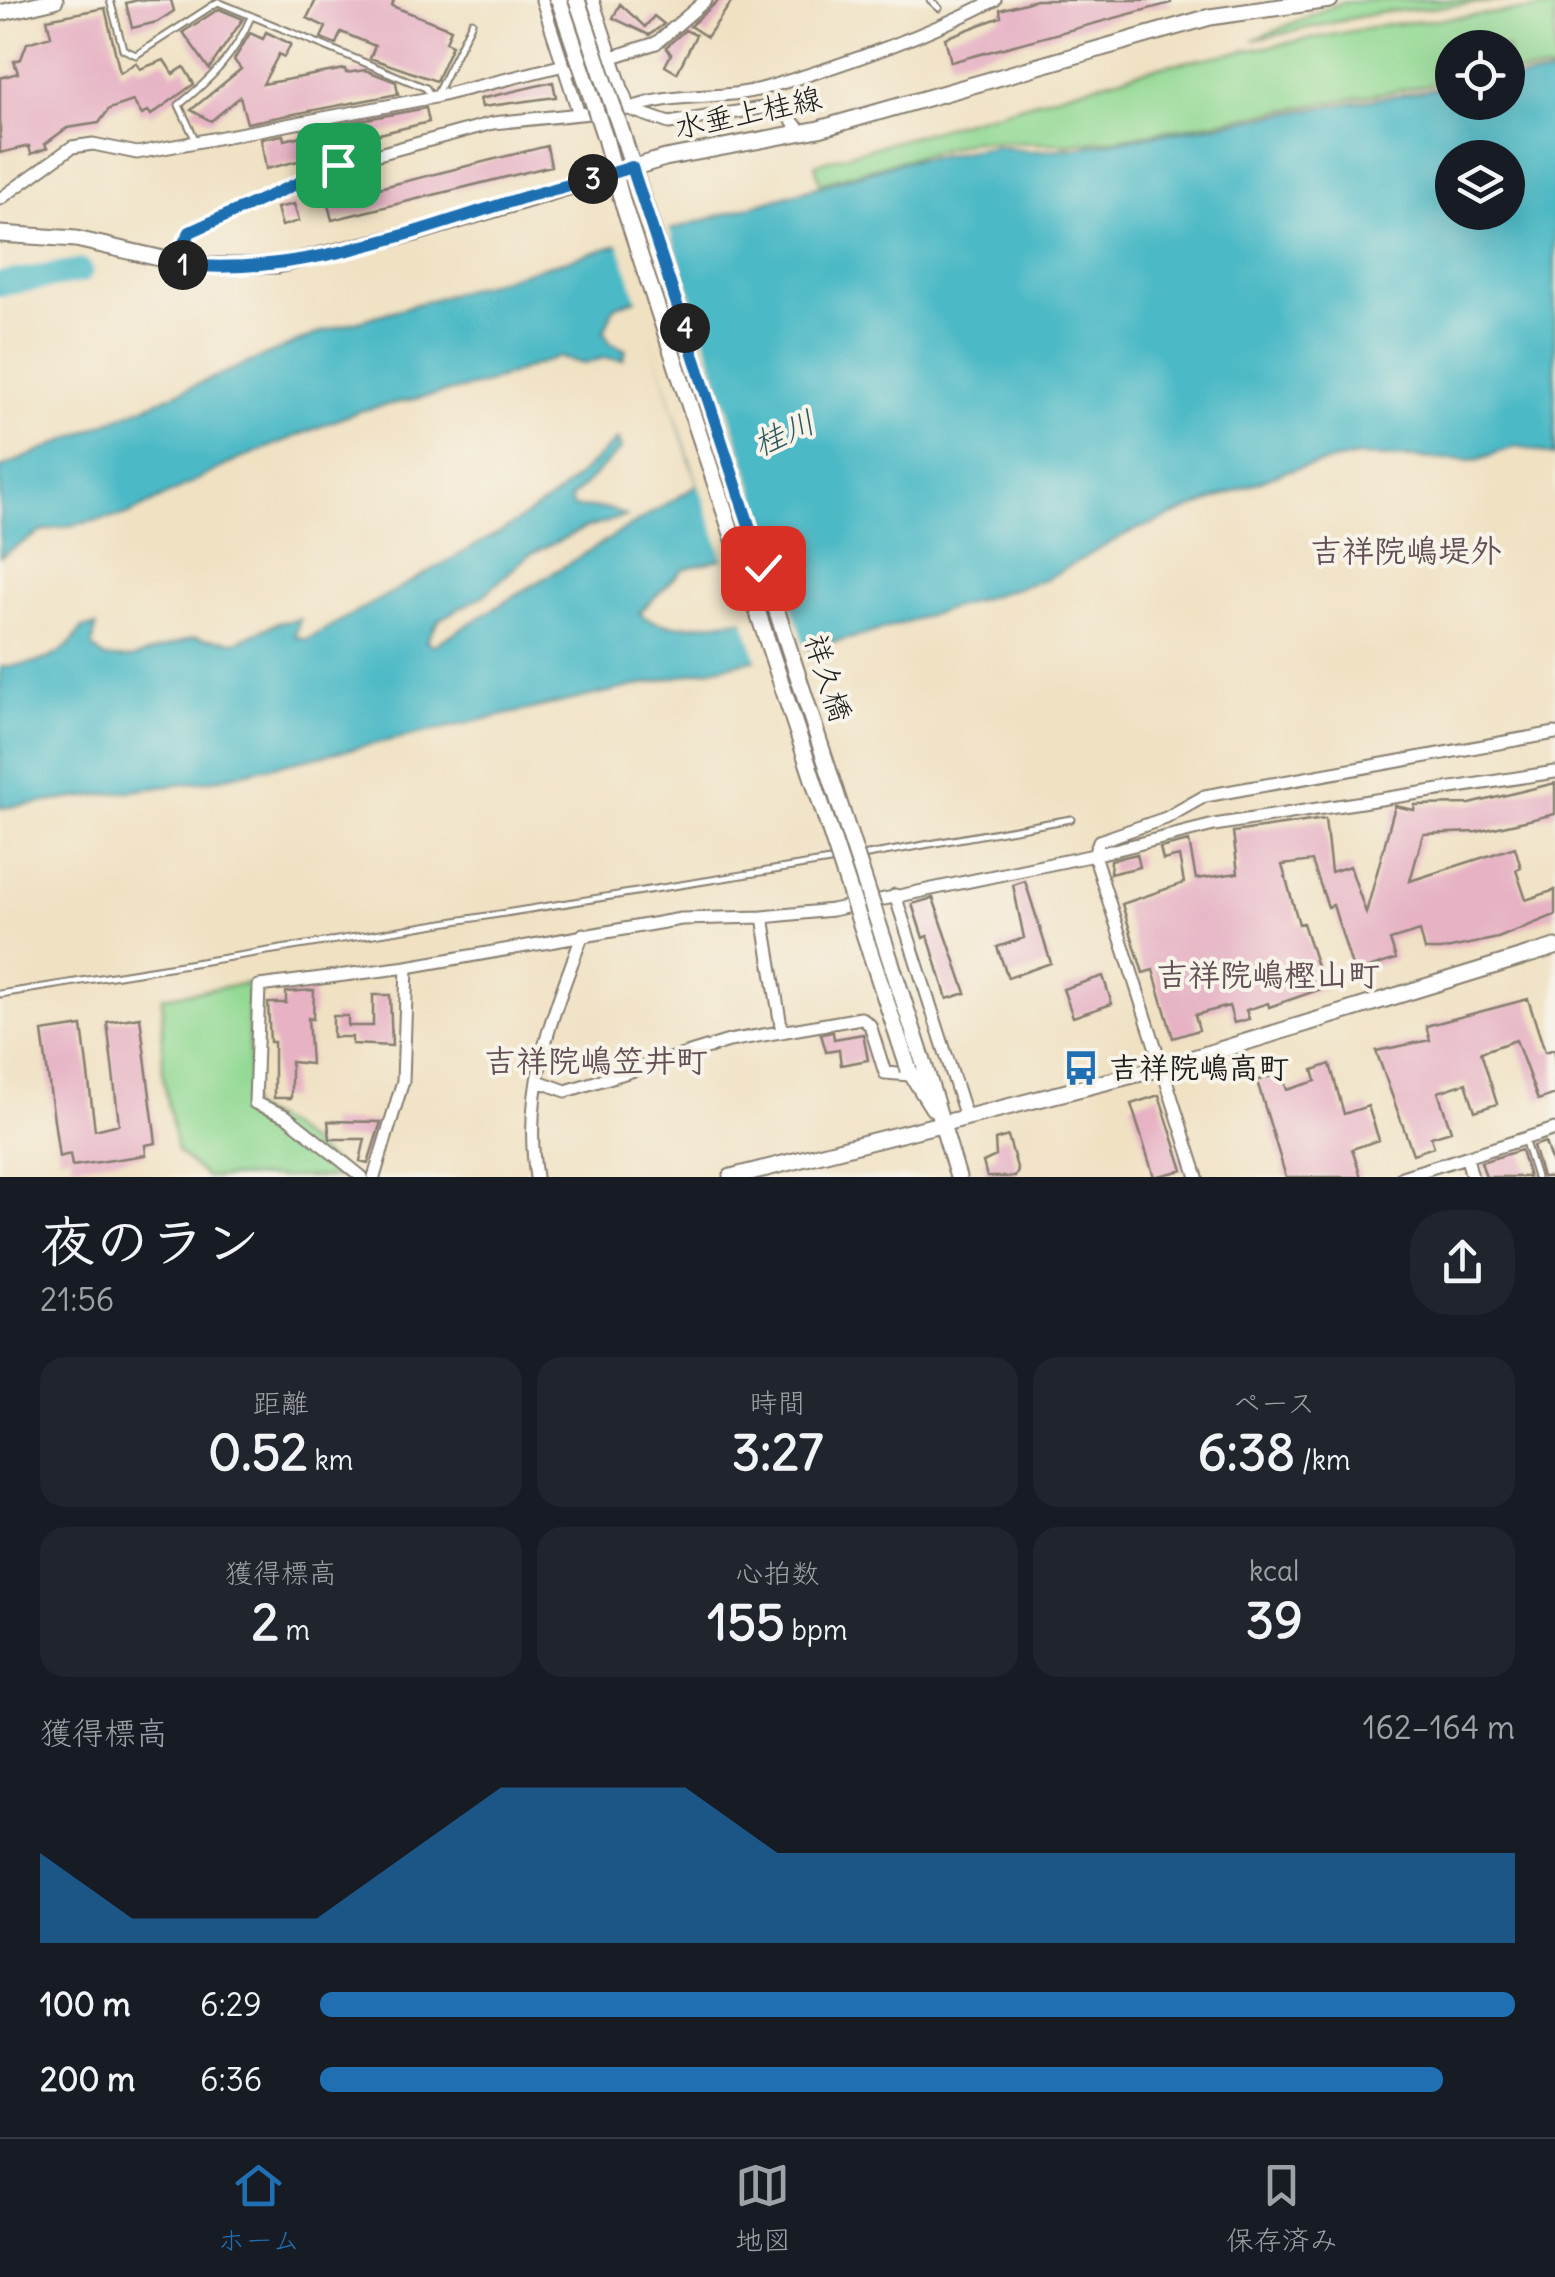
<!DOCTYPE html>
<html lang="ja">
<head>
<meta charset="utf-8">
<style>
	:root { --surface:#171b24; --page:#20242c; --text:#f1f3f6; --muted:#9ea1a6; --line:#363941; --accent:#1f6fb2 }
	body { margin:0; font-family:Delius,"Klee One",sans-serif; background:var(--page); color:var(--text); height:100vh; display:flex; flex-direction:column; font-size:38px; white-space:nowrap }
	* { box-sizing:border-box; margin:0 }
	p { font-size:32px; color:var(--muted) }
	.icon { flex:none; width:55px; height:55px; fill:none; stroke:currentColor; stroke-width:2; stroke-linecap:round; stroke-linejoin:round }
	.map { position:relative; height:1177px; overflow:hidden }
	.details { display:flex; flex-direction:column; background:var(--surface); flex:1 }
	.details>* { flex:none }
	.tools { position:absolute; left:1435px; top:30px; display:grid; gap:20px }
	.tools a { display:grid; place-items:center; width:90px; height:90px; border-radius:50%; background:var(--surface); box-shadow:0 10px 40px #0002; font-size:50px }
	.pin { position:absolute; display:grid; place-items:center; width:85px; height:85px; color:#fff; margin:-42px; border-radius:20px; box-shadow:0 5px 15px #0006 }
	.km { position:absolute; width:50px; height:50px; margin:-25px; border-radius:50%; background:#222; color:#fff; font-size:28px; line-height:50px; text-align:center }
	.round { display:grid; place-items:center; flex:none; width:105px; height:105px; border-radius:40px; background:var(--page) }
	.head { display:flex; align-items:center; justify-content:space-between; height:170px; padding:0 40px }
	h1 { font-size:55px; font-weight:700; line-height:75px }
	.metrics { display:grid; grid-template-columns:repeat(3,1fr); gap:15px; height:170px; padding:10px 40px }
	.metrics div { display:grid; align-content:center; border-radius:25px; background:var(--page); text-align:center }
	.metrics b { font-size:50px; font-weight:700 }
	.metrics small { font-size:28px; font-weight:400 }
	.metrics p { font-size:28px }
	.chart { height:280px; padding:20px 40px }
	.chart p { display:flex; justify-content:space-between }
	.chart svg { width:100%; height:180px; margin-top:10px; fill:var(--accent); opacity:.7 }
	ul { padding:0 40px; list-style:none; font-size:32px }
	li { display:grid; grid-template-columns:160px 120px 1fr; align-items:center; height:75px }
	li i { height:25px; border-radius:12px; background:var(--accent) }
	.menu { display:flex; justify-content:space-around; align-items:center; height:140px; border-top:2px solid var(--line); background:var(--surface); font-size:28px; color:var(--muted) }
	.menu a { display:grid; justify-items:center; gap:5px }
	.menu .on { color:var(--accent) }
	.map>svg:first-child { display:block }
	.green { fill:#93d994; stroke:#587a58; stroke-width:2.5 }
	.water { fill:#4cb9c6; stroke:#346a71; stroke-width:2.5; fill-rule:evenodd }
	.pier { fill:#f0e1c3 }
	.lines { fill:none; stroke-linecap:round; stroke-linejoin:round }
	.river { stroke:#4cb9c6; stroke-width:25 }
	.building { fill:#e6b2c4 }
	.lane-casing { stroke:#867e70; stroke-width:9 }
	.street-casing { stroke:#867e70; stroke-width:15 }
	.secondary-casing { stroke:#867e70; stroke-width:19 }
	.lane { stroke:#fff; stroke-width:5 }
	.street { stroke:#fff; stroke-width:11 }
	.secondary { stroke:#fff; stroke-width:15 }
	.secondary-bridge-casing { stroke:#867e70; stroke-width:19; stroke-linecap:butt }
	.secondary-bridge { stroke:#fff; stroke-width:15 }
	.route-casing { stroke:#fff; stroke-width:20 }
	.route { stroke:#1f6fb2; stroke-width:12 }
	.labels { text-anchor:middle; stroke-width:8; stroke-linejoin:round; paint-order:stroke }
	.street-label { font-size:30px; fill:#1c1c1c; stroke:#f7f3e8 }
	.poi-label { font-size:30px; font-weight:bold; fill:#1c1c1c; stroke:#f7f3e8; text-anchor:start }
	.water-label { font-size:32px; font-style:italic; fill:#2f5b60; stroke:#f7f3e8 }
	.neighbourhood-label { font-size:32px; font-weight:bold; fill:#635057; stroke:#f7f3e8 }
</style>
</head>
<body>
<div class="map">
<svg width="1555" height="1177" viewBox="0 0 1555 1177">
	<rect width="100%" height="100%" fill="#f7f3e8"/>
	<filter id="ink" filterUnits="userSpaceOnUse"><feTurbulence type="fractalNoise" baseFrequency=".01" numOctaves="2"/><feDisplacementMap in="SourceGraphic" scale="20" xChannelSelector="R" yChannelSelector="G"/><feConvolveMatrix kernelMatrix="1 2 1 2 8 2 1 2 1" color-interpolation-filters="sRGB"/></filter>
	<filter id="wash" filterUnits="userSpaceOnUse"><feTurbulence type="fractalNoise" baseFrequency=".0048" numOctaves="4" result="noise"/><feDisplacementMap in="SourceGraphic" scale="40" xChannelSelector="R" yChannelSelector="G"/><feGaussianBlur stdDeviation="2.25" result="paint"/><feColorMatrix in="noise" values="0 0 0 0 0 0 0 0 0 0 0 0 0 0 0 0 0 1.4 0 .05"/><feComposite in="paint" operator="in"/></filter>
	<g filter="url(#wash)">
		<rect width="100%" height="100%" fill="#f0e1c3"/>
		<!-- green -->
		<path class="green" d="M1363,0H1509L1377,13L1253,40L1340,3Z
			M1555,7V71L1508,73V48H1452V81L1118,139L1067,144L973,141L820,183L815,164L1157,67L1385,25Z
			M248,983L250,1108L287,1126L351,1177H206L177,1151L163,1076L162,997Z"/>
		<!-- water -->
		<path class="water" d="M1555,74V456L1517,446L1476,460L1357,456L1286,471L1126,534L1046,579L861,636L207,781L0,808V667C36,663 62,662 82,628L96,626L92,647L105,658H133L194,637L236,642L277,623L300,619L295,636L306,640L507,528L557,495L618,439L621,449L570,499L574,507L609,509L626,516L581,530L527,556L483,596L440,619L426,641L434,645L698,485L639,298L614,307L604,332L610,342L626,350L623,360L603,358L584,364L557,357L484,384L359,411L237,460L129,514L42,531L0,557V468L321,332L902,162L996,146L1030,151L1076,148L1452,86V102H1508V79ZM1452,158H1508V212H1452ZM725,558L746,620C711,621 666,636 639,613L683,569Z"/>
		<!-- pier -->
		<path class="pier" d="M669,228L807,653L758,663L618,242Z"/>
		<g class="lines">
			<!-- river -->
			<path class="river" d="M0,284L80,271"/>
		</g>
		<g id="blocks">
			<!-- building -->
			<path class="building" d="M138,0H171L174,11L157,22L132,28L126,3Z
				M316,0H394L392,6L451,29L446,42L452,45L436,81L370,58L375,46L341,32L336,44L321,38L326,27L307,18Z
				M719,0H733L707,37L690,26Z
				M1036,0H1170L1171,3L951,62L945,38L1001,17L1000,10Z
				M620,4L645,27L654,16L664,24L649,35L613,18Z
				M105,8L120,73L136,63L140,69L164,60L173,74L184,67L194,84L151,115L148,111L142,115L133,101L109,109L99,123L67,128L45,144L47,148L31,154L29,146L0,153V78L18,73L14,61L21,59L27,43L51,36L47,19Z
				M219,9L243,19L209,69L183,32Z
				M685,30L696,35L677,73L665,66L671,54L666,47Z
				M266,32L291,44L284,57L279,54L263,84L345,69L346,73L365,70L396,82L398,94L247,123L240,97L211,121L191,110L241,69L234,60L250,33L263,39Z
				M553,82L556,97L482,107L480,99Z
				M426,108L429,122L313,150L314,157L266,169L261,139L283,135L284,140L314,133L313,129Z
				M547,146L551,166L332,220L327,201Z
				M294,204L299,221L282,226L277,208Z
				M1555,783V814L1477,832L1423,834L1410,881L1515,847L1521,868L1516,870L1526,900L1555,890V915L1498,938L1441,950H1425L1420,931L1390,940L1396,959L1354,973L1333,905L1328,907L1312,861L1282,865L1299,924L1303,923L1324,988L1269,1007L1268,1003L1246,1010L1249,1019L1234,1023L1229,1006L1195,1015L1199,1030L1173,1038L1153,970L1143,973L1122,904L1184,883L1179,856L1163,860L1160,848L1189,841L1196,879L1238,873L1233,832L1325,819L1331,872L1350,866L1366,913L1395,806L1414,810L1415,805L1470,804Z
				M1137,854L1140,867L1110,874L1111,860Z
				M1025,881L1051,963L1008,978L997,947L1024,938L1013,885Z
				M933,898L966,993L947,999L928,936L923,938L912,904Z
				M1103,976L1112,1004L1073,1017L1063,989Z
				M314,990L313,1019L308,1018L311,1064L291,1062V1098H274V1042H270L268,1003H286V992Z
				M373,995H390L392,1046L352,1044V1037H333V1016H348V1026H373Z
				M1528,999L1545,1052L1555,1049V1094L1538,1100L1516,1040L1481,1052L1497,1104L1475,1111L1466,1083L1438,1092L1451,1131L1431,1137L1434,1147L1413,1154L1376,1051L1430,1040L1426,1026Z
				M140,1017L156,1143L145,1145L146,1155L72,1166L70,1154L59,1157L42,1032L82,1026L95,1130L119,1124L107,1022Z
				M833,1032L834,1039L863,1034L868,1060L841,1065L839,1050L826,1052L821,1034Z
				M1330,1064L1344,1114L1368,1106L1379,1140L1352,1149L1361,1177H1286L1257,1081L1281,1072L1287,1090L1316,1081L1313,1070Z
				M1159,1095L1183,1170L1154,1177L1131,1104Z
				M328,1121L381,1122L368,1163L360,1161L365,1139H330Z
				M1008,1136L1018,1171L1015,1177H987L983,1162L996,1156L995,1140Z
				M1545,1142L1555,1173V1177H1542L1533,1146Z
				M1521,1150L1529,1177H1486L1481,1162Z"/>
		</g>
	</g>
	<g filter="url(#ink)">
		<use href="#blocks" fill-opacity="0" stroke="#867e70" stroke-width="2.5"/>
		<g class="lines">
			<defs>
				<path id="lane" d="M110,0L123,49L136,55L218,2
					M930,0L939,8
					M218,2L426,88L430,95
					M436,95L472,22
					M195,139L179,105C210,80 234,56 250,19
					M862,856L1071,819
					M0,994L836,860
					M1525,1142L1536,1177"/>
				<path id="street" d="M542,0L578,111
					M593,0L629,109C674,91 720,101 765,88C844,65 921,38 995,0
					M566,72L656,43L706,0
					M0,199L72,147L93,144L137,153L435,97L564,65
					M172,264L190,232L338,165L493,123L629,109L669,123L768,107L784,110L801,132
					M895,895L966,1117
					M763,917L782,1032
					M538,1081L566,1091L729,1041L861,1018L870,1025L885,1073L910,1075
					M1467,1158L1472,1177
					M362,1177L286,1116L255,1103L259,986L407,967L681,919L763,917L832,910L1094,855L1214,825L1555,772
					M374,1177L403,1081L407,967
					M536,1177C522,1089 552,1016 583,934
					M1197,1177L1094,855L1099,841L1166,818L1205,796L1555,733
					M1402,1177L1555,1129"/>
				<path id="secondary" d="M0,13L55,0
					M622,133L642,196
					M605,138L623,204
					M0,234L76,239L194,266L278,265L416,233L665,158L819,129L1210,17L1330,0
					M924,1064L958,1177
					M909,1070L933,1108
					M731,1177L1161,1068L1555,947"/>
			</defs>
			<!-- lane casing -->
			<use href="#lane" class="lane-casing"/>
			<!-- street casing -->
			<use href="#street" class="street-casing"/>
			<!-- secondary casing -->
			<use href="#secondary" class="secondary-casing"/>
			<!-- lane -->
			<use href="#lane" class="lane"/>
			<!-- street -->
			<use href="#street" class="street"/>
			<!-- secondary -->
			<use href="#secondary" class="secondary"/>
			<defs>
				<path id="secondary-bridge" d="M559,0L605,138
					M577,0L622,133
					M642,196L924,1064
					M623,204L909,1070"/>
			</defs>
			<!-- secondary-bridge casing -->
			<use href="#secondary-bridge" class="secondary-bridge-casing"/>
			<!-- secondary-bridge -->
			<use href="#secondary-bridge" class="secondary-bridge"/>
		</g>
	</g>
	<g class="lines" filter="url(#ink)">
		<defs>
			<path id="route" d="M338,165L190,232L172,264C293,279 408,233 522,198C559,187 596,179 632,167L763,568"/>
		</defs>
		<!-- route casing -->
		<use href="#route" class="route-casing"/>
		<!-- route -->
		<use href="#route" class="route"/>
	</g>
	<!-- icons -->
	<defs>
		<symbol id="bus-bare" viewBox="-9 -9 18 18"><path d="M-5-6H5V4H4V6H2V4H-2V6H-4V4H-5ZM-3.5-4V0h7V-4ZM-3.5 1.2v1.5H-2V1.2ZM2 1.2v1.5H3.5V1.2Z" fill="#1f6fb2" stroke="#f7f3e8" stroke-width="2.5" paint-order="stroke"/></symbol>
	</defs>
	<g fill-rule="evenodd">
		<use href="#bus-bare" x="1056" y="1043" width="50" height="50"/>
	</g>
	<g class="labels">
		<!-- street labels -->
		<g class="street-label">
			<text transform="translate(748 113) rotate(-12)" y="10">水垂上桂線</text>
			<text transform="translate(828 678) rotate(72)" y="10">祥久橋</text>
		</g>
		<!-- poi labels -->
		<g class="poi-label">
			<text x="1109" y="1078">吉祥院嶋高町</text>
		</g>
		<!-- water labels -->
		<g class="water-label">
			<text transform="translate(784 433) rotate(-24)" y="11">桂川</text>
		</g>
		<!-- neighbourhood labels -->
		<g class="neighbourhood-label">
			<text x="1406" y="562">吉祥院嶋堤外</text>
			<text x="1268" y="986">吉祥院嶋樫山町</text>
			<text x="596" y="1072">吉祥院嶋笠井町</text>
		</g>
	</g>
</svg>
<div class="tools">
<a><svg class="icon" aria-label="locate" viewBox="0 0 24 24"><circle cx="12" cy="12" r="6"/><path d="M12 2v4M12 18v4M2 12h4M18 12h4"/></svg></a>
<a><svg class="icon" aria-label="layers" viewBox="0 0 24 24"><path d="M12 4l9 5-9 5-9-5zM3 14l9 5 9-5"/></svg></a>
</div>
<div class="pin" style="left:338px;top:165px;background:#1e9e55"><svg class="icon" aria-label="arrive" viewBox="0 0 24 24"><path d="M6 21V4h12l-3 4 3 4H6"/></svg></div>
<div class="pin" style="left:763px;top:568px;background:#d93025"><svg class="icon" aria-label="check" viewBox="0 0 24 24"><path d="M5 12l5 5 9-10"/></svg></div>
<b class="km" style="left:183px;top:265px">1</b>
<b class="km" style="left:593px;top:179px">3</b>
<b class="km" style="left:685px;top:328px">4</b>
</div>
<section class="details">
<div class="head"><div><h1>夜のラン</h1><p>21:56</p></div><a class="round"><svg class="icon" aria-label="share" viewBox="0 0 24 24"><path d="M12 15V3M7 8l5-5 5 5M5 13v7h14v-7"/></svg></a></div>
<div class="metrics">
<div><p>距離</p><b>0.52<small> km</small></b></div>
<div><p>時間</p><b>3:27</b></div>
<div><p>ペース</p><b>6:38<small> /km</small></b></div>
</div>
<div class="metrics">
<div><p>獲得標高</p><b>2<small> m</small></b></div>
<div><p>心拍数</p><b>155<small> bpm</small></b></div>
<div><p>kcal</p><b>39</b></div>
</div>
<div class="chart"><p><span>獲得標高</span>162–164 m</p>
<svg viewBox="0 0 160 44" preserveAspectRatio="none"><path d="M0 44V22L10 38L20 38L30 38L40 22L50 6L60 6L70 6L80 22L90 22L100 22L110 22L120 22L130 22L140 22L150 22L160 22V44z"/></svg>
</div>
<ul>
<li><b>100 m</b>6:29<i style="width:100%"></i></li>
<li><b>200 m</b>6:36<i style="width:94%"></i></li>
</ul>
</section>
<nav class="menu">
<a class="on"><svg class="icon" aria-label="home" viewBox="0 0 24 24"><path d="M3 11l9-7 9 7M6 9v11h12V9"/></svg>ホーム</a>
<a><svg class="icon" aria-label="map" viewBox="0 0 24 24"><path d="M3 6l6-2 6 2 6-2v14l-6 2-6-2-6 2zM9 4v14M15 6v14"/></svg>地図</a>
<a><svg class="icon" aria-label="saved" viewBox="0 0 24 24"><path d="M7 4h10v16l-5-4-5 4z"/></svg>保存済み</a>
</nav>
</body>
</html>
